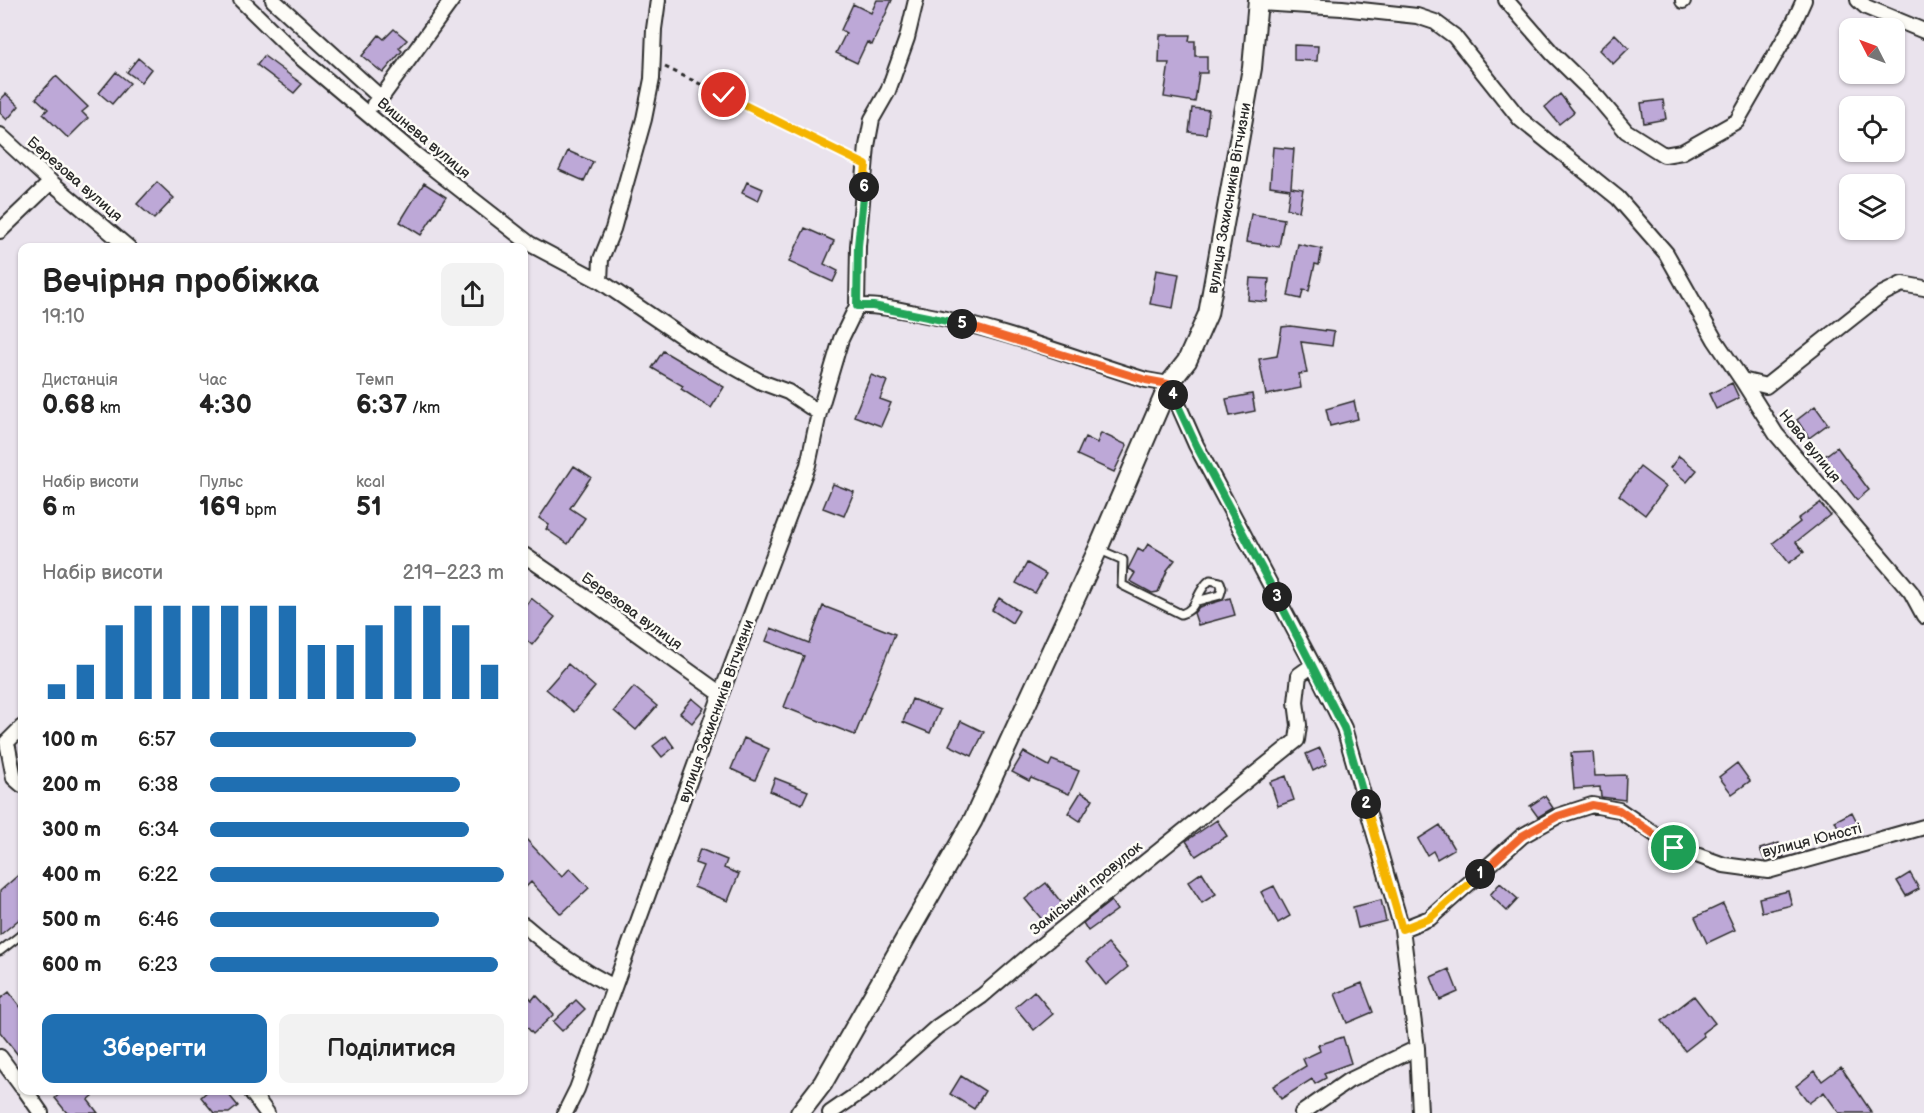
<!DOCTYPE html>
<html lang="uk">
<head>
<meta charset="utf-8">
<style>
	:root { --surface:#fff; --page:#f2f2f2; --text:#222; --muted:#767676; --accent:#1f6fb2 }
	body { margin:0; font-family:"Balsamiq Sans",sans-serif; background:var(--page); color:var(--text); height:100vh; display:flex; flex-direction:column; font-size:22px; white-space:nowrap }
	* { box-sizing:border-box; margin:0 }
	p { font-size:20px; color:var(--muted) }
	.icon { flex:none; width:33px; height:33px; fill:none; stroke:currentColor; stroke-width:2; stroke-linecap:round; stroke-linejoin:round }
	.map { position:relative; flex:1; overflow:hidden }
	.side { position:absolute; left:18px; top:243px; width:510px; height:852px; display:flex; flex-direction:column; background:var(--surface); border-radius:12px; box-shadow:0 2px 4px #0004 }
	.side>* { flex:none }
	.needle { width:39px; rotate:312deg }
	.tools { position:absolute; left:1839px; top:18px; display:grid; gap:12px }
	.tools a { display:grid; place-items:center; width:66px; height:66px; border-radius:12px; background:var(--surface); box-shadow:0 2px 4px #0004; font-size:30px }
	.pin { position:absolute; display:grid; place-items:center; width:51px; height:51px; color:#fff; margin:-26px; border:3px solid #fff; border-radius:50%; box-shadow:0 2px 6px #0007 }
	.km { position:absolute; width:30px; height:30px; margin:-15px; border-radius:50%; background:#222; color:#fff; font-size:16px; line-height:30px; text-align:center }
	.round { display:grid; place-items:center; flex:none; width:63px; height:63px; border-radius:12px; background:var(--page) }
	.overview { display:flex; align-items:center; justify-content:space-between; height:102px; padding:0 24px }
	h1 { font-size:33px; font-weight:700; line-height:45px }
	.figures { display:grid; grid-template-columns:repeat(3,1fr); gap:9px; height:102px; padding:6px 24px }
	.figures div { display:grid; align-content:center }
	.figures b { font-size:26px; font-weight:700 }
	.figures small { font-size:16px; font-weight:400 }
	.figures p { font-size:16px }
	.chart { height:168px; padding:12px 24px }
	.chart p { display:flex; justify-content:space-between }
	.chart svg { width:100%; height:108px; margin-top:6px; stroke:var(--accent); stroke-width:6 }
	.primary-button { display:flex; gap:12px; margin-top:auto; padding:12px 24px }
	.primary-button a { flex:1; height:69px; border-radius:12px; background:var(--accent); color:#fff; font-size:24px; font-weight:700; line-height:69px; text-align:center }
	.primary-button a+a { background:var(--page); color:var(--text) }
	ul { padding:0 24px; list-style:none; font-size:20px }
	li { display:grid; grid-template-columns:96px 72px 1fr; align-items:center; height:45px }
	li i { height:15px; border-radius:8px; background:var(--accent) }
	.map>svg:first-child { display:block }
	.building { fill:#bda8d7; stroke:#2b2b2b; stroke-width:1.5 }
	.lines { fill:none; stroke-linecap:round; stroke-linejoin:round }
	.lane-casing { stroke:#2b2b2b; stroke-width:11 }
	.street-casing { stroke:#2b2b2b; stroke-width:18 }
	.secondary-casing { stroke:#2b2b2b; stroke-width:22 }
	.path { stroke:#2b2b2b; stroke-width:3; stroke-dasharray:4.5 4.5; stroke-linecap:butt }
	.lane { stroke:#fdfcf7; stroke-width:7 }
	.street { stroke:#fdfcf7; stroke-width:14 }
	.secondary { stroke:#fdfcf7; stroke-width:18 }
	.split-1-casing { stroke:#fff; stroke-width:12 }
	.split-2-casing { stroke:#fff; stroke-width:12 }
	.split-3-casing { stroke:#fff; stroke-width:12 }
	.split-4-casing { stroke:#fff; stroke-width:12 }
	.split-5-casing { stroke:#fff; stroke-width:12 }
	.split-6-casing { stroke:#fff; stroke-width:12 }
	.split-7-casing { stroke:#fff; stroke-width:12 }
	.split-1 { stroke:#f0652b; stroke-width:8 }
	.split-2 { stroke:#f5b400; stroke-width:8 }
	.split-3 { stroke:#22a559; stroke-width:8 }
	.split-4 { stroke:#22a559; stroke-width:8 }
	.split-5 { stroke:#f0652b; stroke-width:8 }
	.split-6 { stroke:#22a559; stroke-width:8 }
	.split-7 { stroke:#f5b400; stroke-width:8 }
	.labels { text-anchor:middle; stroke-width:5; stroke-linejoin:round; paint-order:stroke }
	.street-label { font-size:15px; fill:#2b2b2b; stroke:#fdfcf7 }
</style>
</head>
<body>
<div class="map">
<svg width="1924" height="1113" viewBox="0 0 1924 1113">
	<rect width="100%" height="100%" fill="#eae3ed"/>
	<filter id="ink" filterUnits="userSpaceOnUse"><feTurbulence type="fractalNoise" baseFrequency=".0167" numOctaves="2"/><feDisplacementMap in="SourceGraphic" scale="12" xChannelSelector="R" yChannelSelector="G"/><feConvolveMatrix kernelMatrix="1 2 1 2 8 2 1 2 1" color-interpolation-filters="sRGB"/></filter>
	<g filter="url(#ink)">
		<!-- building -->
		<path class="building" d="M877,0H892L872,45L867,42L857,63L836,53L846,33L841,30L853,4L871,13Z
			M394,29L407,40L399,48L402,51L383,73L362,56L379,35L384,39Z
			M1615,34L1629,48L1613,64L1599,50Z
			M1160,35H1190L1189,41H1195V56H1207V73H1199L1195,102L1164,97L1169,63H1159Z
			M1294,45L1318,46L1317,61L1294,60Z
			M264,56L302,84L294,93L257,65Z
			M138,58L151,69L141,82L127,72Z
			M116,72L130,83L112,104L99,93Z
			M56,76L88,107L82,112L88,118L68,138L43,114L48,109L36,98Z
			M6,94L19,106L7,120L0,113V100Z
			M1560,94L1574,112L1559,124L1545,107Z
			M1663,100L1666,119L1644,123L1641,103Z
			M1192,108L1209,110L1206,134L1189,132Z
			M1273,147L1294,149L1291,187L1303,189L1299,211L1287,209L1290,189L1270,186Z
			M568,151L593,162L584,181L559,170Z
			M157,182L174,198L154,219L137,204Z
			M747,182L763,189L758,201L742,193Z
			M424,183L446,197L421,235L400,222Z
			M1251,214L1284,219L1279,247L1246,242Z
			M805,228L834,241L824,264L838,271L833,282L789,262Z
			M1298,244L1322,249L1319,265L1315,264L1309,291L1303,290L1301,299L1288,296Z
			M1156,270L1179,274L1173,308L1150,304Z
			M1250,278L1269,279L1267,302L1248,300Z
			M1291,326L1334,332L1332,346L1301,342L1307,373L1299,374L1301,388L1266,395L1259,359L1277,356L1282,327Z
			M663,351L724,387L711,408L681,389L683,386L652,368Z
			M871,375L887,381L880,399L891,403L881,426L854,416Z
			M1732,383L1739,398L1716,409L1709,394Z
			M1252,394L1255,411L1230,416L1226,399Z
			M1354,401L1358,419L1330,426L1326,409Z
			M1815,406L1828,424L1809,438L1797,420Z
			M1101,433L1127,445L1114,472L1077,455L1085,437L1097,443Z
			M1837,447L1869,490L1857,500L1840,478L1837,480L1821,459Z
			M1679,456L1697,470L1687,482L1670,468Z
			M574,466L591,477L570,508L585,518L568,544L546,529L549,525L539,518Z
			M1640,467L1666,487L1645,515L1619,495Z
			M833,484L854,492L844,516L823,508Z
			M1820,503L1830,515L1796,542L1804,552L1789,563L1773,543L1800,522L1798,519Z
			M1148,544L1175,560L1168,569L1158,592L1152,593L1130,581L1135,573L1128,569L1138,549L1143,552Z
			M1027,563L1046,574L1035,593L1016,583Z
			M531,598L555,617L532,645L524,638V608Z
			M999,598L1019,611L1012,623L992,610Z
			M1230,598L1235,615L1198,625L1194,613L1199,607Z
			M823,606L895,634L855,735L784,707L804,656L766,641L771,628L809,643Z
			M568,664L595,687L574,712L546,689Z
			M634,687L657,706L636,730L614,711Z
			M692,698L704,708L692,723L680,713Z
			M912,699L940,710L930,733L903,722Z
			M961,721L984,732L972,756L949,745Z
			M666,736L674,747L662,757L653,746Z
			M744,738L769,749L755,780L731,769Z
			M1320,748L1327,764L1313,771L1306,754Z
			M1024,752L1049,766L1052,760L1079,771L1069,794L1031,778L1029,781L1012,772Z
			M1593,752L1595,776L1626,775L1625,800L1601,797L1600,787L1574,789L1571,753Z
			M1737,763L1750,781L1732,794L1719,777Z
			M1286,776L1294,800L1278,806L1270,782Z
			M775,778L808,791L802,804L770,791Z
			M1081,792L1093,799L1080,821L1068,813Z
			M1545,796L1553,808L1538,817L1530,806Z
			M1852,812L1860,828L1843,837L1835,821Z
			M1217,820L1227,836L1196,856L1186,841Z
			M1440,825L1454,849L1437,859L1433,851L1427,855L1418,839Z
			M524,837L562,877L570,868L589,888L561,914L531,882L524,889Z
			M1779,843L1784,857L1765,861L1760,849Z
			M700,849L727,860L724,868L739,874L728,901L694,887L703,866L695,863Z
			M22,872V917L0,935V891Z
			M1202,872L1216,894L1202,903L1188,882Z
			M1910,873L1919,889L1906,896L1897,881Z
			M1046,883L1064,906L1044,922L1025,899Z
			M1500,883L1518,899L1507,911L1490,895Z
			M1274,886L1290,916L1278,923L1261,892Z
			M1788,891L1792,905L1762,912L1759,898Z
			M1381,900L1386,921L1358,928L1353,907Z
			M1111,901L1117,910L1088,931L1083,923Z
			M1723,904L1735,930L1707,943L1695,917Z
			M1108,944L1128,967L1106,985L1087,961Z
			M1449,969L1458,992L1440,1000L1431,977Z
			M1362,983L1373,1012L1347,1023L1335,994Z
			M524,991L532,1000L536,995L554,1014L533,1034L524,1024Z
			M1034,991L1053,1014L1034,1030L1015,1007Z
			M9,992L22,1009V1060L0,1032V999Z
			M1694,996L1715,1023L1702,1033L1704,1036L1685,1051L1662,1021Z
			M576,1000L585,1009L562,1031L553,1022Z
			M1343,1037L1351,1063L1324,1073L1326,1078L1315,1084L1312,1079L1281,1099L1273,1086L1306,1066L1303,1059L1320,1051L1318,1045Z
			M1841,1067L1872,1113H1839L1824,1092L1809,1103L1796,1086L1815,1071L1822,1081Z
			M961,1076L985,1091L974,1109L950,1094Z
			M64,1090H100L88,1100L98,1113H67L55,1098Z
			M209,1090H225L238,1106L229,1113H214L201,1097Z"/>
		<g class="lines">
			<defs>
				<path id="lane" d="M1100,550L1123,560L1122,585L1181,614C1199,609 1195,592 1210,580L1220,582L1222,588L1220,595L1197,601
					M0,951L22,934"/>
				<path id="street" d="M241,0L294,52L416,155L530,244L600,281L693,344L761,382L788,392L819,413
					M273,0L381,98
					M1506,0L1552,53L1598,98L1626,131L1664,155L1682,152L1737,121L1794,22L1804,0
					M1858,0L1866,7L1924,31
					M1683,1V0
					M1258,3L1342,8L1417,16L1435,22L1454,36L1520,119L1618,198L1666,253L1715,340L1742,380
					M374,104L381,98L452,0
					M0,135L51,182L129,248
					M0,231L51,182
					M600,281L601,259L613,229L644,119L652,79L654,29L658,0
					M1924,288L1902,284L1882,294L1766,386L1742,380L1776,434L1911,592L1924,616
					M857,306L858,246L867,146L872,119L888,91L907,38L916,0
					M524,555L594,603L721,694
					M22,727L7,742L14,778L22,785
					M524,925C552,950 581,970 614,987
					M1402,929L1430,918L1522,836L1558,816L1592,805L1619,810L1674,847L1724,865L1768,871L1924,827
					M0,1057L22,1087
					M25,1090L41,1113
					M250,1090L267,1113
					M565,1113L577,1089L721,694L808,465L819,413L841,339L857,306C879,305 900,310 921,314C998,328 1072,357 1146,380L1169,384L1196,445L1313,665L1344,728L1402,929L1417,1048L1420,1113
					M830,1113L875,1082L937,1027L982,996L1032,953L1297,740L1299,725L1296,702L1299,675L1313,665
					M1302,1113L1348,1081L1417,1048"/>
				<path id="secondary" d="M800,1113L823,1083L973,820L1098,549L1169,384L1187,361L1208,314L1252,68L1258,0"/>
			</defs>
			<!-- lane casing -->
			<use href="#lane" class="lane-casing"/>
			<!-- street casing -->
			<use href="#street" class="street-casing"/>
			<!-- secondary casing -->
			<use href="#secondary" class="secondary-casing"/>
			<!-- path -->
			<path class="path" d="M665,67L853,158"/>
			<!-- lane -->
			<use href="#lane" class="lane"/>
			<!-- street -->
			<use href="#street" class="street"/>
			<!-- secondary -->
			<use href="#secondary" class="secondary"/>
		</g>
	</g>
	<g class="lines" filter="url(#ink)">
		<defs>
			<path id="split-1" d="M1480,874L1522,836L1558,816L1592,805L1619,810L1674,848"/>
			<path id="split-2" d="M1366,804L1402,929L1430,918L1480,874"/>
			<path id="split-3" d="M1277,597L1344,728L1366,804"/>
			<path id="split-4" d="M1173,395L1196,445L1277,597"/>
			<path id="split-5" d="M962,324L1146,380L1168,384L1173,395"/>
			<path id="split-6" d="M864,187L858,246L857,306H873L962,324"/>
			<path id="split-7" d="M724,95L866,165L864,187"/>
		</defs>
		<!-- split-1 casing -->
		<use href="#split-1" class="split-1-casing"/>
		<!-- split-2 casing -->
		<use href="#split-2" class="split-2-casing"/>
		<!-- split-3 casing -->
		<use href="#split-3" class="split-3-casing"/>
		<!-- split-4 casing -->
		<use href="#split-4" class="split-4-casing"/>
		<!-- split-5 casing -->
		<use href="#split-5" class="split-5-casing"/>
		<!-- split-6 casing -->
		<use href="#split-6" class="split-6-casing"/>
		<!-- split-7 casing -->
		<use href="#split-7" class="split-7-casing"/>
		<!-- split-1 -->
		<use href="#split-1" class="split-1"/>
		<!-- split-2 -->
		<use href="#split-2" class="split-2"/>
		<!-- split-3 -->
		<use href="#split-3" class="split-3"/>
		<!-- split-4 -->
		<use href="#split-4" class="split-4"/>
		<!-- split-5 -->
		<use href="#split-5" class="split-5"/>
		<!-- split-6 -->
		<use href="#split-6" class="split-6"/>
		<!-- split-7 -->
		<use href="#split-7" class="split-7"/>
	</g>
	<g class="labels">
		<!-- street labels -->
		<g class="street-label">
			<text transform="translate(424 138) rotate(40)" y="5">Вишнева вулиця</text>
			<text transform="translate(75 179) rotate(41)" y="5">Березова вулиця</text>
			<text transform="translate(1229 198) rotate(-80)" y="5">вулиця Захисників Вітчизни</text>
			<text transform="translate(1810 446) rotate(51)" y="5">Нова вулиця</text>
			<text transform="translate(632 611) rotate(36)" y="5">Березова вулиця</text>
			<text transform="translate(716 711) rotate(-70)" y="5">вулиця Захисників Вітчизни</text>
			<text transform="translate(1812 840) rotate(-14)" y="5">вулиця Юності</text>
			<text transform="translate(1086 888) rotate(-39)" y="5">Заміський провулок</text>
		</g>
	</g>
</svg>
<div class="tools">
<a><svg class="needle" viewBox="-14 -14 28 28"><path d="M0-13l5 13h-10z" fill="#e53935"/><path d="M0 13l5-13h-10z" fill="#767676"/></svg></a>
<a><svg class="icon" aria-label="locate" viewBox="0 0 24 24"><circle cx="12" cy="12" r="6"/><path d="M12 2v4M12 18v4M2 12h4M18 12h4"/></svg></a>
<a><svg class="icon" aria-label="layers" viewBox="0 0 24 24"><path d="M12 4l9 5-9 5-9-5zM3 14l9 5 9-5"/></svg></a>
</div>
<div class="pin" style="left:1674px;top:848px;background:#1e9e55"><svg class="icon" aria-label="arrive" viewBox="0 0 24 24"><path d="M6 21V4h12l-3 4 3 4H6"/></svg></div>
<div class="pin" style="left:724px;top:95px;background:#d93025"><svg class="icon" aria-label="check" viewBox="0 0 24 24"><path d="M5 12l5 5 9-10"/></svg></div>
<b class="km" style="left:1480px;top:874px">1</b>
<b class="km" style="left:1366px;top:804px">2</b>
<b class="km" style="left:1277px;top:597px">3</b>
<b class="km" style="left:1173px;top:395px">4</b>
<b class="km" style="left:962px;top:324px">5</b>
<b class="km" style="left:864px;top:187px">6</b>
<section class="side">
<div class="overview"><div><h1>Вечірня пробіжка</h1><p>19:10</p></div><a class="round"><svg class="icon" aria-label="share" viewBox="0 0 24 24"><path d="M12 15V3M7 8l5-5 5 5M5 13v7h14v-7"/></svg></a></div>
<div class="figures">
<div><p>Дистанція</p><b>0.68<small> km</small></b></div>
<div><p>Час</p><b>4:30</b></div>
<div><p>Темп</p><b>6:37<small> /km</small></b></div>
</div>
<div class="figures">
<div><p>Набір висоти</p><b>6<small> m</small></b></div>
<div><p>Пульс</p><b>169<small> bpm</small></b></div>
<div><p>kcal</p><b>51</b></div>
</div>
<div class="chart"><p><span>Набір висоти</span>219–223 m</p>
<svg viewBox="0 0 160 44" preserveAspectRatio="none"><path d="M5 44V38M15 44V30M25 44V14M35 44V6M45 44V6M55 44V6M65 44V6M75 44V6M85 44V6M95 44V22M105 44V22M115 44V14M125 44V6M135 44V6M145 44V14M155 44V30"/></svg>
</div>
<ul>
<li><b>100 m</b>6:57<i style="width:70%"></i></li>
<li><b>200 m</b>6:38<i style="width:85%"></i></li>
<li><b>300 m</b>6:34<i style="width:88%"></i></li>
<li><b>400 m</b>6:22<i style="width:100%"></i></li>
<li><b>500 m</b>6:46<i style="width:78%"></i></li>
<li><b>600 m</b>6:23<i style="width:98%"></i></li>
</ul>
<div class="primary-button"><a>Зберегти</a><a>Поділитися</a></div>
</section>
</div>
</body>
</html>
